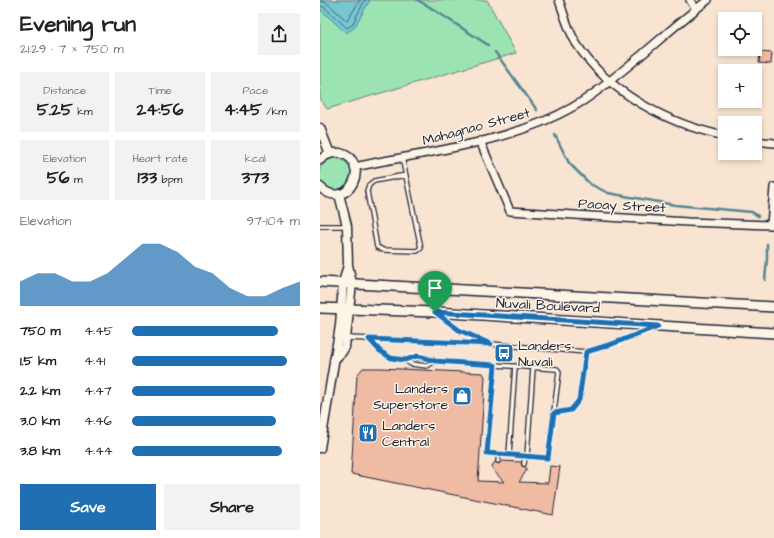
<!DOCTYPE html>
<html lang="en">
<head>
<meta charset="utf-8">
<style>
	:root { --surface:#fff; --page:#f2f2f2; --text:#202124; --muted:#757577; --accent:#1f6fb2 }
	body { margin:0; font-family:"Architects Daughter",sans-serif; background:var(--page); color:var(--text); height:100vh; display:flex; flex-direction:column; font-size:15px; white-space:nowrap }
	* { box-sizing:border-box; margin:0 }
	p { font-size:13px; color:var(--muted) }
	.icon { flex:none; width:22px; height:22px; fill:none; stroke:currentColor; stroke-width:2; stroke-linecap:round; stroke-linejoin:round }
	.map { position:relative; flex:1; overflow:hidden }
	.panel { display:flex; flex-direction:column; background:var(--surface); width:320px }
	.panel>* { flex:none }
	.controls { position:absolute; left:398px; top:12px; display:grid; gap:8px }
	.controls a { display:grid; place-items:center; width:44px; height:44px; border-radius:0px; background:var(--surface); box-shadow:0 2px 6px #0003; font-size:20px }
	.pin { position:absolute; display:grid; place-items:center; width:34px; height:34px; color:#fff; margin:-41px -17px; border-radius:50% 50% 50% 0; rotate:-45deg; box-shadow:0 0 4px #0007 }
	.pin .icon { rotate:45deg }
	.round { display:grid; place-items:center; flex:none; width:42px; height:42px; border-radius:0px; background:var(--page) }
	.head { display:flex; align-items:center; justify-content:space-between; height:68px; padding:0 20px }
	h1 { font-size:22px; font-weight:700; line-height:30px }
	.figures { display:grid; grid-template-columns:repeat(3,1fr); gap:6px; height:68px; padding:4px 20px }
	.figures div { display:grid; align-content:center; border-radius:0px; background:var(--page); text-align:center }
	.figures b { font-size:17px; font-weight:700 }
	.figures small { font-size:11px; font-weight:400 }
	.figures p { font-size:11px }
	.chart { height:112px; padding:8px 20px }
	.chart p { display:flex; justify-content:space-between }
	.chart svg { width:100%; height:72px; margin-top:4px; fill:var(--accent); opacity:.7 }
	.action { display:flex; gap:8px; margin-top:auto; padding:8px 20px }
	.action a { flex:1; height:46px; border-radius:0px; background:var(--accent); color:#fff; font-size:16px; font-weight:700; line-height:46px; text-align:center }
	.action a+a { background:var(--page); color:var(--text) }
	ul { padding:0 20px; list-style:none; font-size:13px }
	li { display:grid; grid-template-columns:64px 48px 1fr; align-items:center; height:30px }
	li i { height:10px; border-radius:5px; background:var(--accent) }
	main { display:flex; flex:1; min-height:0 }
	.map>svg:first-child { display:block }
	.green { fill:#9be4b2; stroke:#5e8376 }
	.water { fill:#76c7d0; stroke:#548594 }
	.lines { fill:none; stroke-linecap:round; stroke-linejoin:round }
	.shore { stroke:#446477; stroke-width:1 }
	.stream { stroke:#548594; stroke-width:2.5 }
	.building { fill:#f0bba3; stroke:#22223b }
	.service-casing { stroke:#22223b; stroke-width:6 }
	.minor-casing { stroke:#22223b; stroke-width:10 }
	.tertiary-casing { stroke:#22223b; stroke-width:11 }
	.secondary-casing { stroke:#22223b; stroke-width:12 }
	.service { stroke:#fcf5e5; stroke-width:3.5 }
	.minor { stroke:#fcf5e5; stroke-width:7 }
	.tertiary { stroke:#fcf5e5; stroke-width:8 }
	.secondary { stroke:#fcf5e5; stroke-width:9 }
	.route-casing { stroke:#fff; stroke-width:8 }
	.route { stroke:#1f6fb2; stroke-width:5 }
	.labels { text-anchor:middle; stroke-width:3; stroke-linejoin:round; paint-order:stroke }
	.street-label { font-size:14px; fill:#22223b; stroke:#fcf5e5 }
	.poi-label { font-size:14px; fill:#22223b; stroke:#fcf5e5; text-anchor:start }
</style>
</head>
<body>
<main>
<section class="panel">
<div class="head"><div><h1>Evening run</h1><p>21:29 · 7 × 750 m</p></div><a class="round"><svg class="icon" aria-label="share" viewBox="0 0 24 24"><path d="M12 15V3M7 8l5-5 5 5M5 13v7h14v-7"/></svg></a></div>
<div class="figures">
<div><p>Distance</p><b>5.25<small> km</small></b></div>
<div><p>Time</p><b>24:56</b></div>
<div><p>Pace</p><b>4:45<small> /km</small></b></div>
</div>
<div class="figures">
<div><p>Elevation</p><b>56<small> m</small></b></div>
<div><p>Heart rate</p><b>133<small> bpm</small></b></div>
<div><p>kcal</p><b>373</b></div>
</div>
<div class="chart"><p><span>Elevation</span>97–104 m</p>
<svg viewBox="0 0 160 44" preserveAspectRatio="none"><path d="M0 44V29L10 24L20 24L30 29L40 29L50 24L60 15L70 6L80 6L90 11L100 20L110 24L120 33L130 38L140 38L150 33L160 29V44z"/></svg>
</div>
<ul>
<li><b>750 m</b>4:45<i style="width:87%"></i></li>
<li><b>1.5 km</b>4:41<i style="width:92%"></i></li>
<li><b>2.2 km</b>4:47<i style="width:85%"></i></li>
<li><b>3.0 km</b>4:46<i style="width:86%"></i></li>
<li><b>3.8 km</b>4:44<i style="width:89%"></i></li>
</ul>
<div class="action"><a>Save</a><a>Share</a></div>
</section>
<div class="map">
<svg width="454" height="538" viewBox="0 0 454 538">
	<rect width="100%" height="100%" fill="#f8e4d1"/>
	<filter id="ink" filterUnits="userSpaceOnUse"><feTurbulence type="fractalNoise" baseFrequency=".025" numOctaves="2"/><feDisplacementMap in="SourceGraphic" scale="8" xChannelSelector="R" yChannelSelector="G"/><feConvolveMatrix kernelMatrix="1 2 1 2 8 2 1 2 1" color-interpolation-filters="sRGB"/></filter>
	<g filter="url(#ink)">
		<!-- green -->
		<path class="green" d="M0,0H167L196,53L7,109L0,98Z
			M-1 174a16 16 0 1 1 32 0a16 16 0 1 1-32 0Z"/>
		<!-- water -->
		<path class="water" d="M0,0H50L34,28L26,33L0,9Z"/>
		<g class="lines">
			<!-- shore -->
			<path class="shore" d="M0,1L7,3L27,21L40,0
				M0,6L4,7L27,28L32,25L45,0"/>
			<!-- stream -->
			<path class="stream" d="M97,0L105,4L168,45
				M175,52L217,110
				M235,135L249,163L270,184L288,193L355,205L432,212L438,216
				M445,280L447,259V244"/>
		</g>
		<!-- building -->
		<path class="building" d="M440,52L452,53L451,64L439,63Z
			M43,368H61L163,373L165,377L158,481L184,482L173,470L172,466L175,462L179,464L181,461L201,462L202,466L206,467V471L199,482L228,483L230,466L240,467L233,515L31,474L37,375Z"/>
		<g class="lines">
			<defs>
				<path id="service" d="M82,157L101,248L97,251L63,250L57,247L47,191L49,185L54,181L86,175
					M0,226H26
					M118,314L139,330L171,344L266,352L292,344L332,328
					M27,338L168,344
					M50,340L60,351L71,358L85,360L91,364L107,366L115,361
					M85,360C96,357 103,356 115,361L237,369L239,372L228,458L167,453L175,365
					M234,413L251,410L259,400L266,352
					M189,455L195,366
					M207,456L213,368
					M178,461L179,454
					M204,464L205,456"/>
				<path id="minor" d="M239,0C244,14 248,30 256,43C288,93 348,124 405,136
					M370,0L376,9
					M160,141L190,211L368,222L451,225L454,187
					M435,141L454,143
					M34,167C105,152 190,143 253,107C269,98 283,87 297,75C328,51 357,23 388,0"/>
				<path id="tertiary" d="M0,128L10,154
					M0,160C5,155 12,152 20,153C53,161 28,214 0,187
					M14,360L22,352L25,347L32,283L28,265L27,226L19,194
					M0,448L20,326L23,283L28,265"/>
				<path id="secondary" d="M0,282L454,307
					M0,308L115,312L454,333"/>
			</defs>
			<!-- service casing -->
			<use href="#service" class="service-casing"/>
			<!-- minor casing -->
			<use href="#minor" class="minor-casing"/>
			<!-- tertiary casing -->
			<use href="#tertiary" class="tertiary-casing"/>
			<!-- secondary casing -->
			<use href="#secondary" class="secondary-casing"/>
			<!-- service -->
			<use href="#service" class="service"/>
			<!-- minor -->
			<use href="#minor" class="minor"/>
			<!-- tertiary -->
			<use href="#tertiary" class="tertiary"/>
			<!-- secondary -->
			<use href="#secondary" class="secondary"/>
		</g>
	</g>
	<g class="lines" filter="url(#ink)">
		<defs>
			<path id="route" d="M115,312L338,326L292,344L266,352L259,400L251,410L234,413L228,458L167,453L175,365L115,361L102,357L97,356L85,360L71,358L60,351L49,339L171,344L139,330Z"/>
		</defs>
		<!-- route casing -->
		<use href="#route" class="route-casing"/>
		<!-- route -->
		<use href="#route" class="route"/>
	</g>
	<!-- icons -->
	<defs>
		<symbol id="bus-square" viewBox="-11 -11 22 22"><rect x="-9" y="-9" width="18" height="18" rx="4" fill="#1f6fb2" stroke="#fcf5e5"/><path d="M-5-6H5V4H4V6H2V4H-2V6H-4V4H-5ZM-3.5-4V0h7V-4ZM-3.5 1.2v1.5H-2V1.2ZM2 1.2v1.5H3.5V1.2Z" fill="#fff"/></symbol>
		<symbol id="shop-square" viewBox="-11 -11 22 22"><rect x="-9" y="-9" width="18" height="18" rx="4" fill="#1f6fb2" stroke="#fcf5e5"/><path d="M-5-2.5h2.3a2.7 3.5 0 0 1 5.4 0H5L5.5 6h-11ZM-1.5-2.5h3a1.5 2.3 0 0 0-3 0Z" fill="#fff"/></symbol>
		<symbol id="restaurant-square" viewBox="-11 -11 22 22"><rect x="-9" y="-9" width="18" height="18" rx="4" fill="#1f6fb2" stroke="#fcf5e5"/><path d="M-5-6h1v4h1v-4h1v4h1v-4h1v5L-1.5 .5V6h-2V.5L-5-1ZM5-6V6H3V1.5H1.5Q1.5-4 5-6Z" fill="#fff"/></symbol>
	</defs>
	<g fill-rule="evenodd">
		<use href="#bus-square" x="173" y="342" width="22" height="22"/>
		<use href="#shop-square" x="131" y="385" width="22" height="22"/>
		<use href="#restaurant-square" x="37" y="422" width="22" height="22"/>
	</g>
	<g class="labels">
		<!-- street labels -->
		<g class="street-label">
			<text transform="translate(156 126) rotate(-15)" y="5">Mahagnao Street</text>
			<text transform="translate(302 205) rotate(3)" y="5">Paoay Street</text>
			<text transform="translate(228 305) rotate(3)" y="5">Nuvali Boulevard</text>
		</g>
		<!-- poi labels -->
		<g class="poi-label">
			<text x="198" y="350">Landers<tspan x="198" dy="16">Nuvali</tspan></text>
			<text x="128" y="393" text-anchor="end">Landers<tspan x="128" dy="16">Superstore</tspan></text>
			<text x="62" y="430">Landers<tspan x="62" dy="16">Central</tspan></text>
		</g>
	</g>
</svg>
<div class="controls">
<a><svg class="icon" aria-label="locate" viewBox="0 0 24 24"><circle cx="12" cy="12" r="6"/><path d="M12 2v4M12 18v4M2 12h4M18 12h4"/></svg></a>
<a>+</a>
<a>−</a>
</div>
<div class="pin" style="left:115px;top:312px;background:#1e9e55"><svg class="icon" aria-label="arrive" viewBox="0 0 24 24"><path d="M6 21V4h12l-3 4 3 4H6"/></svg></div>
</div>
</main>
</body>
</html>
